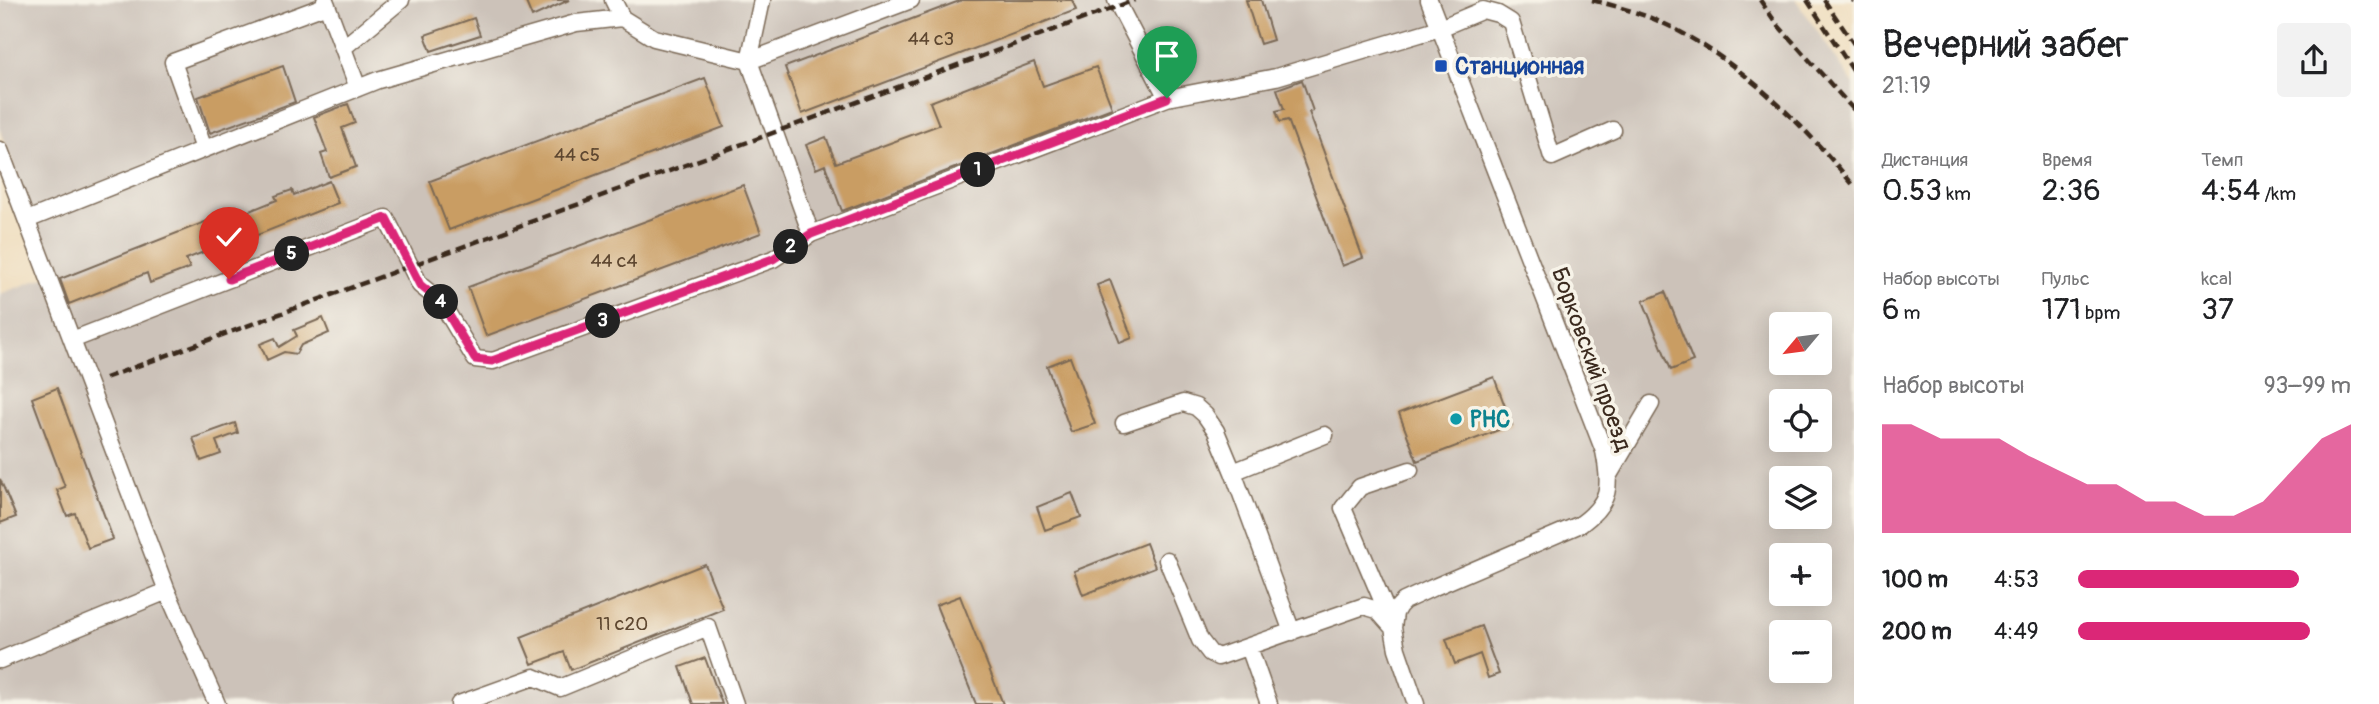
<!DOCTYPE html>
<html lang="ru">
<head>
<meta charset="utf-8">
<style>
	:root { --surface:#fff; --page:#f2f2f2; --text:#202124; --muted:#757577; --accent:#db2777 }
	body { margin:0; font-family:Pangolin,sans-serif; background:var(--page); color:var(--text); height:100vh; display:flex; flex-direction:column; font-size:26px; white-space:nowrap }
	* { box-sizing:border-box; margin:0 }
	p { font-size:23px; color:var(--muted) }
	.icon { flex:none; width:38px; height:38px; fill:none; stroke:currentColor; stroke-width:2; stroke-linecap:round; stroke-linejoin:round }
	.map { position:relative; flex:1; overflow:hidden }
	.details { display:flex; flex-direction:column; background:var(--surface); width:525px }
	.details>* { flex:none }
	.needle { width:46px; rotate:241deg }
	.controls { position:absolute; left:1769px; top:312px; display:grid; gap:14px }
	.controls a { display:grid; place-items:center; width:63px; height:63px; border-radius:7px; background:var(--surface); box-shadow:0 4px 18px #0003; font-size:35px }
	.pin { position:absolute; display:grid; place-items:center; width:60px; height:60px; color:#fff; margin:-72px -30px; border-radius:50% 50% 50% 0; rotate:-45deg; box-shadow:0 0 7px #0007 }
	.pin .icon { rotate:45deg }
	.km { position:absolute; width:35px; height:35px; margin:-18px; border-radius:50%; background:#222; color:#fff; font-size:19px; line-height:35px; text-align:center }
	.round { display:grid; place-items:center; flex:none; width:74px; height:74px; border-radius:7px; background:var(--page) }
	.summary { display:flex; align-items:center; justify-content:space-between; height:119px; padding:0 28px }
	h1 { font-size:38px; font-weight:600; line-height:52px }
	.figures { display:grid; grid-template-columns:repeat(3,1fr); gap:10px; height:119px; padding:7px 28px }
	.figures div { display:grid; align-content:center }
	.figures b { font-size:30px; font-weight:600 }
	.figures small { font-size:19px; font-weight:400 }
	.figures p { font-size:19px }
	.chart { height:196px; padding:14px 28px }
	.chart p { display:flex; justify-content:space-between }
	.chart svg { width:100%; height:126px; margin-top:7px; fill:var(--accent); opacity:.7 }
	ul { padding:0 28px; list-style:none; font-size:23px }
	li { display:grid; grid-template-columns:112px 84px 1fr; align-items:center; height:52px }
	li i { height:18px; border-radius:9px; background:var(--accent) }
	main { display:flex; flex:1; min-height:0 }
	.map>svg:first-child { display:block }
	.industrial { fill:#ccc2b9; fill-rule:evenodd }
	.building { fill:#c99d64 }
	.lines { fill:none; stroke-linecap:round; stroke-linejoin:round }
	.minor-casing { stroke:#7a6855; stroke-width:19 }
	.minor { stroke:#fff; stroke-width:16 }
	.rail { stroke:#3b2a1e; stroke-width:4.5; stroke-dasharray:10 5; stroke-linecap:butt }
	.route-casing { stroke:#fff; stroke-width:14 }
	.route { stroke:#db2777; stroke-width:9 }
	.transit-dot { fill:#1a4fb4; stroke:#f7f3e8; stroke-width:2.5 }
	.culture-dot { fill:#0f9aa8; stroke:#f7f3e8; stroke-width:2.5 }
	.labels { text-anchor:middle; stroke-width:7; stroke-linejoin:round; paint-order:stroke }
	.number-label { font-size:19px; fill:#5e4730 }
	.transit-label { font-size:23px; font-weight:bold; fill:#164399; stroke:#f7f3e8; text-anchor:start }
	.street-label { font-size:23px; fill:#3b2a1e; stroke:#f7f3e8 }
	.culture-label { font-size:23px; font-weight:bold; fill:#0d838f; stroke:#f7f3e8; text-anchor:start }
</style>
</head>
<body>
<main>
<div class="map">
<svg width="1854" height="704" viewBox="0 0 1854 704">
	<rect width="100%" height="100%" fill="#f7f3e8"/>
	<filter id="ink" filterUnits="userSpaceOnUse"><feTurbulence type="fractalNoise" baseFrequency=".0143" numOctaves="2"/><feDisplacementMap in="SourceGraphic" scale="14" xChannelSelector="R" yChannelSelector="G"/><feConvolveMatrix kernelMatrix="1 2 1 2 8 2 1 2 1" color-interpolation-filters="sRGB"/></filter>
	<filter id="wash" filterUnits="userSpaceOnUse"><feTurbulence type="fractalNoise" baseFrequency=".00686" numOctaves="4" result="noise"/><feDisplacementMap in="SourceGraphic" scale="28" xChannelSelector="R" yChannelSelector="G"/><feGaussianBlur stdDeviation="1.57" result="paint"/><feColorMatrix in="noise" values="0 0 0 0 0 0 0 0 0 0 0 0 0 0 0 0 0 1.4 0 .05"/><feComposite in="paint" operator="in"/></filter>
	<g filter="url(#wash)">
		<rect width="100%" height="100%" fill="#efdbba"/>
		<!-- industrial -->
		<path class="industrial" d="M0,0H1796L1854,85V704H0V294L53,274L0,130ZM1782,324H1820V362H1782ZM1782,401H1820V439H1782ZM1782,478H1820V516H1782ZM1782,555H1820V593H1782ZM1782,632H1820V670H1782Z"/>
		<g id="blocks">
			<!-- building -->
			<path class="building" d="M525,0H569L532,17Z
				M962,0H1072L1076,10L802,114L785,67Z
				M1246,0H1261L1273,40L1260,44Z
				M474,18L480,35L431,51L425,35Z
				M1034,62L1043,86L1096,67L1112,108L842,211L825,165L816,169L806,145L826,137L836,163L939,125L930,102Z
				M283,66L295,102L210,133L198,97Z
				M705,78L724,127L449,230L430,181Z
				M1302,80L1313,111L1309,112L1363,258L1342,266L1288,120L1280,122L1276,111L1284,109L1277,89Z
				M348,104L355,123L342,128L356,167L329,177L321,154L327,152L314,117Z
				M329,181L338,203L227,247L226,243L186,259L190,268L150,283L147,273L69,304L60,279L215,218L217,224L277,200L275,196L292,190L294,195Z
				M743,185L761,233L486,336L468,287Z
				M1110,280L1132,338L1120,343L1097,285Z
				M1665,292L1693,361L1671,370L1643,301Z
				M323,318L329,333L301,345L296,354L284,352L267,360L260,344L275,338L279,347L297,336L294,330Z
				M1070,357L1095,424L1071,432L1047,366Z
				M1494,377L1512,425L1417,461L1399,413Z
				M57,388L113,539L88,548L75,513L67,516L57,490L65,487L32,398Z
				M235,423L238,433L216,441L221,454L201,461L193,438Z
				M0,479L16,517L0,523Z
				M1072,493L1081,517L1045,530L1037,507Z
				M1146,543L1155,567L1083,595L1074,571Z
				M705,564L723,609L571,670L564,652L532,664L521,637Z
				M960,596L1003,704H976L936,605Z
				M1481,626L1499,674L1488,678L1480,654L1455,664L1446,639Z
				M705,658L722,704H693L680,667Z"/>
		</g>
	</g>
	<g filter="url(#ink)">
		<use href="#blocks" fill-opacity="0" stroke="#7a6855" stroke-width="2"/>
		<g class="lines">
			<defs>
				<path id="minor" d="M325,0L358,88
					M613,0L622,18L654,38L749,61L762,0
					M911,0L749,61L811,234L1167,98
					M1116,0L1167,98L1276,77L1440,28L1483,10L1498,14L1511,22L1552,157L1613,130
					M343,48L401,0
					M204,149L173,62L327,5
					M0,150L167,591
					M27,220L378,80L576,23L622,18
					M72,340L386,218L420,285L441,302L475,359L493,361L773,259L811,234
					M1124,423L1183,403L1196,407L1205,415L1216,431L1233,472L1292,632
					M1233,472L1325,435
					M1609,475L1651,404
					M1167,560L1200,640L1210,653L1218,657L1364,606L1377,610L1393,628
					M1390,619L1343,508L1360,487L1410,470
					M1249,647L1269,704
					M0,660L167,591L217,704
					M459,704L534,677L560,688L708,627L735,704
					M1416,704L1397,649L1393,628L1395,613L1399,606L1404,601L1432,588L1581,524C1611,502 1611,486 1604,451L1429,0"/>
			</defs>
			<!-- minor casing -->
			<use href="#minor" class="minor-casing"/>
			<!-- minor -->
			<use href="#minor" class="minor"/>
			<!-- rail -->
			<path class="rail" d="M1592,0C1620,7 1648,15 1673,28C1745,66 1803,124 1854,186
				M1760,0L1776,23L1854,110
				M1807,0L1854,72
				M1824,0L1854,44
				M1853,0L1854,2
				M105,378L1135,0"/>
		</g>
	</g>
	<g class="lines" filter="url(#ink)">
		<defs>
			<path id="route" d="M229,279L386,218L420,285L441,302L475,359L492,361L773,259L811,234L1167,98"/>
		</defs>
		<!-- route casing -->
		<use href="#route" class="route-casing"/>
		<!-- route -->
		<use href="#route" class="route"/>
	</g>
	<!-- markers -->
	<rect class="transit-dot" x="1434" y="59" width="14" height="14" rx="3.5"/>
	<circle class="culture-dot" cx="1456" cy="419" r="7"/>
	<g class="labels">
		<!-- number labels -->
		<g class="number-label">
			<text x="931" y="45">44 с3</text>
			<text x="577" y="161">44 с5</text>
			<text x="614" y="267">44 с4</text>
			<text x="622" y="630">11 с20</text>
		</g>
		<!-- transit labels -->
		<g class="transit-label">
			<text x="1455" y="74">Станционная</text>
		</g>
		<!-- street labels -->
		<g class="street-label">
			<text transform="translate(1592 359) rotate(70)" y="8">Борковский проезд</text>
		</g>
		<!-- culture labels -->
		<g class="culture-label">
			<text x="1470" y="427">РНС</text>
		</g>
	</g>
</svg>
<div class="controls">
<a><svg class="needle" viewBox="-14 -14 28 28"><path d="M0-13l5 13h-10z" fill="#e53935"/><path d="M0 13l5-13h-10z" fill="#757577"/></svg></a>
<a><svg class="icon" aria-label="locate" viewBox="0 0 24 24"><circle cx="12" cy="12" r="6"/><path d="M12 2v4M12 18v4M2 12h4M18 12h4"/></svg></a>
<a><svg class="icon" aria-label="layers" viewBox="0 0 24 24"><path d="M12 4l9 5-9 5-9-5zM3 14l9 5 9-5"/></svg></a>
<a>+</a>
<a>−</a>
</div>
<div class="pin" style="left:1167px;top:98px;background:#1e9e55"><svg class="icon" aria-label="arrive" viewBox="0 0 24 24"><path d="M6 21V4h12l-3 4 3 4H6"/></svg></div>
<div class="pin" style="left:229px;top:279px;background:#d93025"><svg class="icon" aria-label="check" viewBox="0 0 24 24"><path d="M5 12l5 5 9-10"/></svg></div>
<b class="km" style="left:978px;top:170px">1</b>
<b class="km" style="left:791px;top:247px">2</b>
<b class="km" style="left:603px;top:321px">3</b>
<b class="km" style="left:441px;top:302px">4</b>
<b class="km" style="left:292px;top:254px">5</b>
</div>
<section class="details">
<div class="summary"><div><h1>Вечерний забег</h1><p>21:19</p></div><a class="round"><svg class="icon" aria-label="share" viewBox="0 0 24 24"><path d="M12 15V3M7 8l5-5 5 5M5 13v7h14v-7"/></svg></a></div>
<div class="figures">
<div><p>Дистанция</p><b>0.53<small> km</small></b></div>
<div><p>Время</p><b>2:36</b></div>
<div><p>Темп</p><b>4:54<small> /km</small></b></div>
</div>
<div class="figures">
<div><p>Набор высоты</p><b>6<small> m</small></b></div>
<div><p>Пульс</p><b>171<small> bpm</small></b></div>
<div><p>kcal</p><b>37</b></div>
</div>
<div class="chart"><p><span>Набор высоты</span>93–99 m</p>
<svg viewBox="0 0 160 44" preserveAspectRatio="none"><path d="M0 44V6L10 6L20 11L30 11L40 11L50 17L60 22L70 27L80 27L90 33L100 33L110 38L120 38L130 33L140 22L150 11L160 6V44z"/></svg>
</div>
<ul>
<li><b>100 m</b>4:53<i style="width:81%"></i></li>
<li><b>200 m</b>4:49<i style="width:85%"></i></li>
</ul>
</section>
</main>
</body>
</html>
